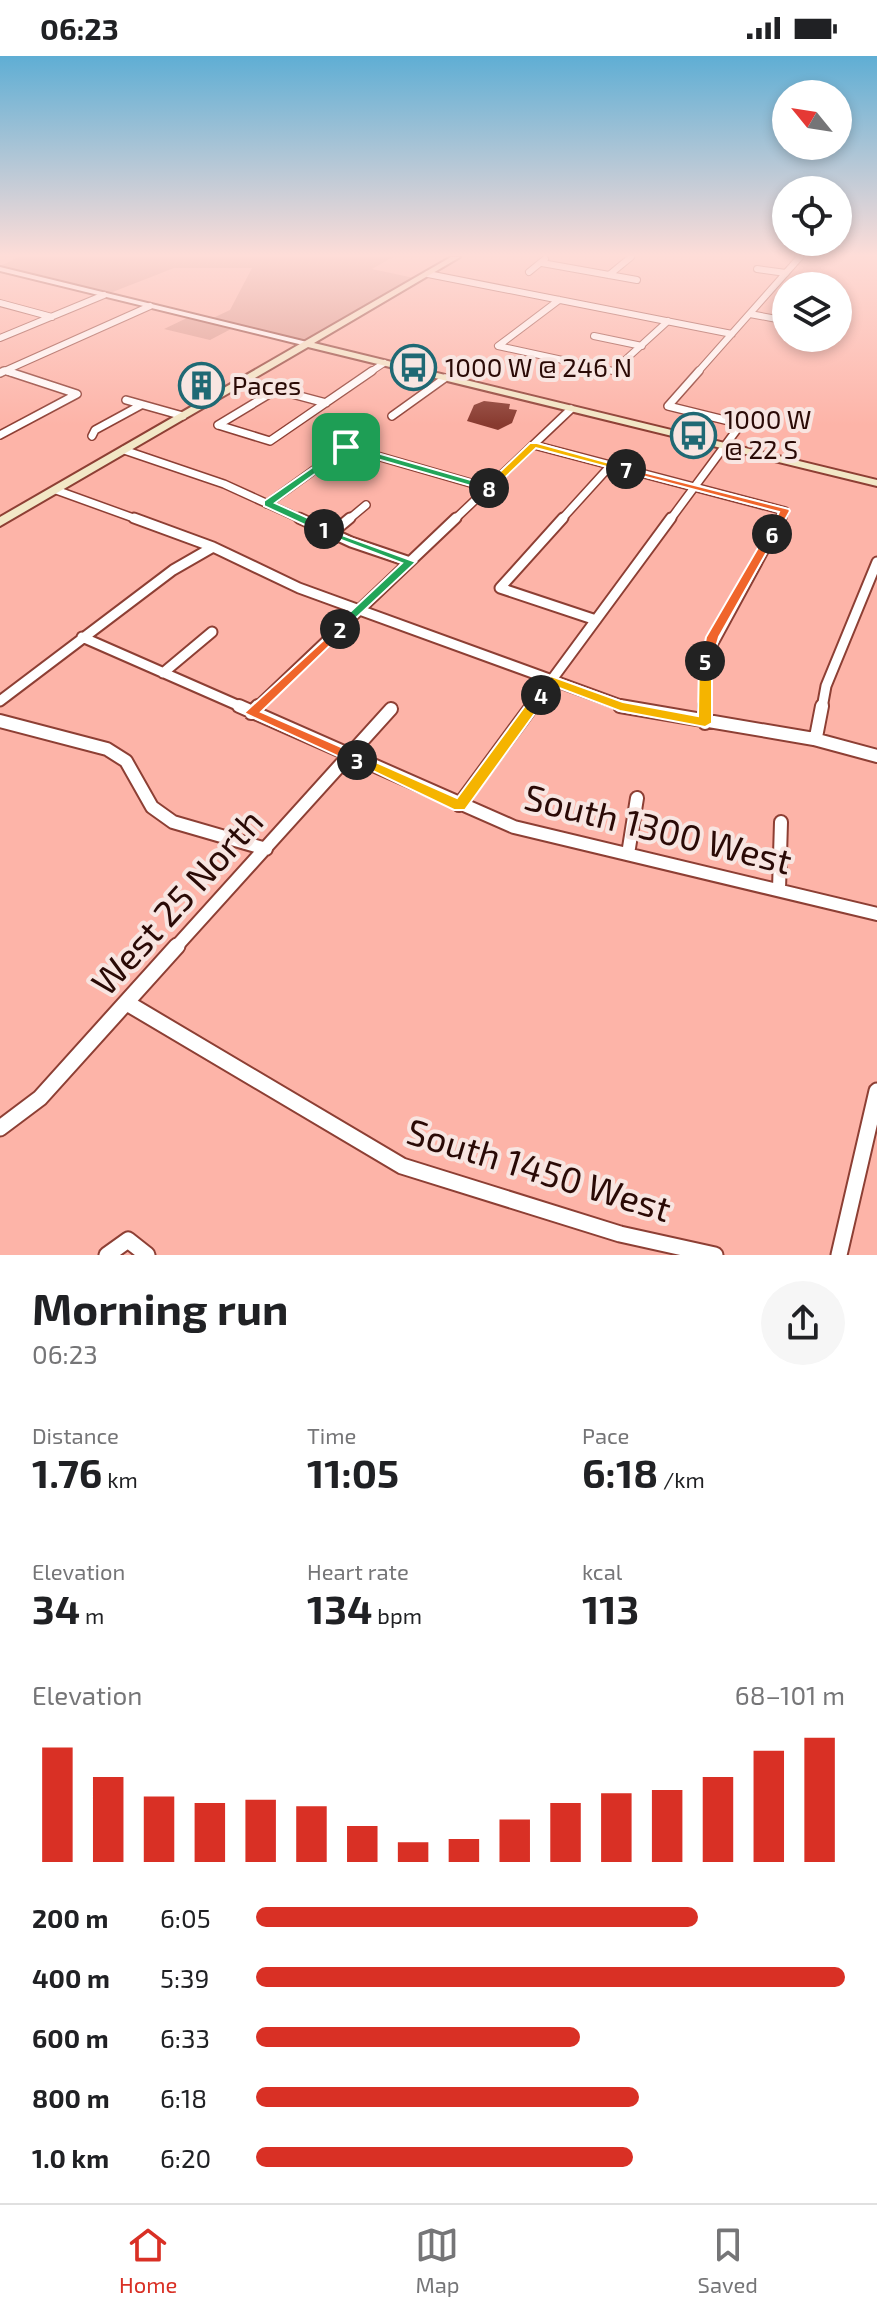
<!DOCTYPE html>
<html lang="en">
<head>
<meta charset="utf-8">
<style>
	:root { --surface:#fff; --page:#f6f6f6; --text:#202124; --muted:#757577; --line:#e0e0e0; --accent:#d93025 }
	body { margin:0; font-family:"Exo 2",sans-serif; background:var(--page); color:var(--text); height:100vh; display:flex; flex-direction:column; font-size:30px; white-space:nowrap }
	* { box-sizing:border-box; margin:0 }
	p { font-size:26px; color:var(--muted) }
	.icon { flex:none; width:44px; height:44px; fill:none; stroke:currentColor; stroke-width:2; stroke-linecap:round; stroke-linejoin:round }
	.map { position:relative; height:1199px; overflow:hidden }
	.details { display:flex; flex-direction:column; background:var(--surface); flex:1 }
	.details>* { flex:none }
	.needle { width:52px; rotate:300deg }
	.controls { position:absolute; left:772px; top:24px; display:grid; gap:16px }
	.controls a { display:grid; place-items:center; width:80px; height:80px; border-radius:50%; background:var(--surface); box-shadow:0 4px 12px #0003; font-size:40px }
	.pin { position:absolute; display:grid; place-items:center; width:68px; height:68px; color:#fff; margin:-34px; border-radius:16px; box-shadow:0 4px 12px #0006 }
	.km { position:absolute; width:40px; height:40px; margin:-20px; border-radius:50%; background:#222; color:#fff; font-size:22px; line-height:40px; text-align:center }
	.round { display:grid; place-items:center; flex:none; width:84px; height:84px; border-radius:42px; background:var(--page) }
	.summary { display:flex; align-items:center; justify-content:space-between; height:136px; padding:0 32px }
	h1 { font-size:44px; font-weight:700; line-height:60px }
	.stats { display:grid; grid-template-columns:repeat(3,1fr); gap:12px; height:136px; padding:8px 32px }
	.stats div { display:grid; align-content:center }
	.stats b { font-size:40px; font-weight:700 }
	.stats small { font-size:22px; font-weight:400 }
	.stats p { font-size:22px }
	.chart { height:224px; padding:16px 32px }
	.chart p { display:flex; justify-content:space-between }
	.chart svg { width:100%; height:144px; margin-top:8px; stroke:var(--accent); stroke-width:6 }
	ul { padding:0 32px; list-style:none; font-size:26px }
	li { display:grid; grid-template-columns:128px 96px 1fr; align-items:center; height:60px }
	li i { height:20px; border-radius:10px; background:var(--accent) }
	.status { display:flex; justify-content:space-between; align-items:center; height:56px; padding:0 40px; background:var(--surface); direction:ltr }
	.status svg { height:22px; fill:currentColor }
	.dock { display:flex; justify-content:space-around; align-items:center; height:112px; border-top:2px solid var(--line); background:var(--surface); font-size:22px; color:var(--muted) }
	.dock a { display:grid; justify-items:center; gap:4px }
	.dock .on { color:var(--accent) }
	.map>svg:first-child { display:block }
	.green { fill:#dc978b }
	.building { fill:#883a2f }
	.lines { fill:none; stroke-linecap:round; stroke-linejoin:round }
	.minor-far4-casing { stroke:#8d3f34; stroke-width:8 }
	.minor-far3-casing { stroke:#8d3f34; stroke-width:10 }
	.minor-far2-casing { stroke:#8d3f34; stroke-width:13 }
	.minor-far1-casing { stroke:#8d3f34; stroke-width:16 }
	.minor-casing { stroke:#8d3f34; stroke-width:19 }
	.tertiary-casing { stroke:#8d3f34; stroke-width:4 }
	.secondary-casing { stroke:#8d3f34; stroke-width:4 }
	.minor-far4 { stroke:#fff; stroke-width:6 }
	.minor-far3 { stroke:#fff; stroke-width:7 }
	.minor-far2 { stroke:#fff; stroke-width:9 }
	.minor-far1 { stroke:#fff; stroke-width:12 }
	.minor { stroke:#fff; stroke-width:15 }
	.tertiary { fill:#fff; fill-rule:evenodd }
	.secondary { fill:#f2e7c6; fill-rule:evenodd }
	.split-1 { fill:#22a559; stroke:#fff; stroke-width:2 }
	.split-2 { fill:#22a559; stroke:#fff; stroke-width:2 }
	.split-3 { fill:#f0652b; stroke:#fff; stroke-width:2 }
	.split-4 { fill:#f5b400; stroke:#fff; stroke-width:2 }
	.split-5 { fill:#f5b400; stroke:#fff; stroke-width:2 }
	.split-6 { fill:#f0652b; stroke:#fff; stroke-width:2 }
	.split-7 { fill:#f0652b; stroke:#fff; stroke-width:2 }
	.split-8 { fill:#f5b400; stroke:#fff; stroke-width:2 }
	.split-9 { fill:#22a559; stroke:#fff; stroke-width:2 }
	.labels { text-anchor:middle; stroke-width:8; stroke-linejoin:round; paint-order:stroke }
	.far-poi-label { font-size:26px; fill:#2a0a06; stroke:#f8e5e1; text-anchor:start }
	.near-street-label { font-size:36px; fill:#2a0a06; stroke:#f8e5e1 }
</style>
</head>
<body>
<div class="status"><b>06:23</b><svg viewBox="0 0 49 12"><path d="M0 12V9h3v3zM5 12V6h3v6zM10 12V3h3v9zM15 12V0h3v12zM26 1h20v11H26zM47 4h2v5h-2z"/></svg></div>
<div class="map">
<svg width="877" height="1199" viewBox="0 0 877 1199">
	<rect width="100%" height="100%" fill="#fdb4a8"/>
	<!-- green -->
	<path class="green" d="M19,201H393L372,213L414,222L305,285L213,262L230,254L252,212H174L110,237L0,210Z
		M187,262L231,273L210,284L164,273Z"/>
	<!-- building -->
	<path class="building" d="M484,345L510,348L509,353L517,354L512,367L498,374L467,365L474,349Z"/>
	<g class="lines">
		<defs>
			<path id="minor-far4" d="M542,207L637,224
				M757,213L786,217
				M529,216L545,203
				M428,218L732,278
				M609,219L631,201
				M559,244L498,290L613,315L668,265
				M0,247L52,261
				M750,258L782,264
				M594,280L642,290
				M0,282L104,239
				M6,315L13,317
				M0,317L150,250
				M369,317L384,307
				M697,317L800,201"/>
			<path id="minor-far3" d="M0,317L4,315
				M243,325L326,347
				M126,344L183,360
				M392,360L445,322
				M218,369L270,385L372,315
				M218,369L276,334
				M0,379L77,338L7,315
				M92,380L95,374L141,349
				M534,389L785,455L780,464
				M124,394L224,428L303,464
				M56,434L139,464
				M267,448L346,391L488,432
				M348,464L366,449
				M454,464L571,353
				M561,464L611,409
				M670,464L741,368L668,350L699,315"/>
			<path id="minor-far2" d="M134,462L213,491L299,532L629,652
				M299,462L351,486L410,506
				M563,462L500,532L596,564
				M332,477L350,462
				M82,581L244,652
				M163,617L212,576
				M0,645L173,514L213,491
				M256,652L456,462
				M531,652L671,462
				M705,652L706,600L781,462
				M822,652L826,630L877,506"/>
			<path id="minor-far1" d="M239,650L514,771L877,858
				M620,650L814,683L877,700
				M251,657L258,650
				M0,665L107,693L126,705L152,751L173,766L266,793
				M705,667V650
				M816,681L822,650
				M459,749L532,650
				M628,798L637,742
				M779,833L781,766
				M175,892L391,653"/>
			<path id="minor" d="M127,947L402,1110L620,1178L715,1199
				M0,1072L40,1042L177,890
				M107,1199L128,1184L147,1199
				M839,1199L877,1035"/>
			<path id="tertiary" d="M0,211L307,286L311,288L307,290L0,215Z"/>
			<path id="secondary" d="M451,201H460L314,287L877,424V430L308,291L0,470V461Z"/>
		</defs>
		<!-- minor-far4 casing -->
		<use href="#minor-far4" class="minor-far4-casing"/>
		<!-- minor-far3 casing -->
		<use href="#minor-far3" class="minor-far3-casing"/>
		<!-- minor-far2 casing -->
		<use href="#minor-far2" class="minor-far2-casing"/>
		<!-- minor-far1 casing -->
		<use href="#minor-far1" class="minor-far1-casing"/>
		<!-- minor casing -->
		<use href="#minor" class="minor-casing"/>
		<!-- tertiary casing -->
		<use href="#tertiary" class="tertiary-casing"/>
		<!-- secondary casing -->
		<use href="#secondary" class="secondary-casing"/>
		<!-- minor-far4 -->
		<use href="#minor-far4" class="minor-far4"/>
		<!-- minor-far3 -->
		<use href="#minor-far3" class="minor-far3"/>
		<!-- minor-far2 -->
		<use href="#minor-far2" class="minor-far2"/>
		<!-- minor-far1 -->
		<use href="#minor-far1" class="minor-far1"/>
		<!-- minor -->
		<use href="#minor" class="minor"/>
		<!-- tertiary -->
		<use href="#tertiary" class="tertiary"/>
		<!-- secondary -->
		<use href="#secondary" class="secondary"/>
	</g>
	<!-- sky -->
	<linearGradient id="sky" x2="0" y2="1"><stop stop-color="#5faed4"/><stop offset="0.54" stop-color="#feddd8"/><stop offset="1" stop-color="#feddd8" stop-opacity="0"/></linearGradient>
	<rect width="877" height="369" fill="url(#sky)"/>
	<!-- split-1 -->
	<path class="split-1" d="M346,388L349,393L275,447L328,471V476H320L264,450V445Z"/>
	<!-- split-2 -->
	<path class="split-2" d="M320,471L416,506L340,577L335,576V570L402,507L320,476Z"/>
	<!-- split-3 -->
	<path class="split-3" d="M340,569L344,570V576L261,656L362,700L364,704L357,709L244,657Z"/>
	<!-- split-4 -->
	<path class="split-4" d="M541,634L548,639L546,642L465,754H454L350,704L352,700H362L457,742L536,635Z"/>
	<!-- split-5 -->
	<path class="split-5" d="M705,601L712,605V667L705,671L620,655L554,630L546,642L534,639L551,620L623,646L698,660L699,605Z"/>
	<!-- split-6 -->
	<path class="split-6" d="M772,474L777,478L719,581L712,605L701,608L706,581L766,478Z"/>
	<!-- split-7 -->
	<path class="split-7" d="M623,411L789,453L790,455L776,480H768L779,456L623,415Z"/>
	<!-- split-8 -->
	<path class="split-8" d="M530,387H537L631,413L626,416L536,392L492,434H485V430Z"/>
	<!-- split-9 -->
	<path class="split-9" d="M346,388L492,430L494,432L485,434L342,393Z"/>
	<!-- icons -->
	<defs>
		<symbol id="bus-ring" viewBox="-11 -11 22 22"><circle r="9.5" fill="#f8e5e1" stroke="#1f6974" stroke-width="1.5"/><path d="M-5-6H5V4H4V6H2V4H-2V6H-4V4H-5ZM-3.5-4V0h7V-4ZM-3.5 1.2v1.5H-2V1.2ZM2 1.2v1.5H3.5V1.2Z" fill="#1f6974"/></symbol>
		<symbol id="building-ring" viewBox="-11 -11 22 22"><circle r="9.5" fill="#f8e5e1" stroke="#1f6974" stroke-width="1.5"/><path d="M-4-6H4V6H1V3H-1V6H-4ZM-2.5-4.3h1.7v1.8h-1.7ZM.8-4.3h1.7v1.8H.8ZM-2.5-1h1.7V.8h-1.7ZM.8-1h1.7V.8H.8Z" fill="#1f6974"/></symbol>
	</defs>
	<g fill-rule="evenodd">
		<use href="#bus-ring" x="388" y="286" width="51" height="51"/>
		<use href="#building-ring" x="176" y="304" width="51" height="51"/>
		<use href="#bus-ring" x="668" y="354" width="51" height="51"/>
	</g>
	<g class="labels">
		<!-- far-poi labels -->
		<g class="far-poi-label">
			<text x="445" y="321">1000 W @ 246 N</text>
			<text x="232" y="339">Paces</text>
			<text x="724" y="373">1000 W<tspan x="724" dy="30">@ 22 S</tspan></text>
		</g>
		<!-- near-street labels -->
		<g class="near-street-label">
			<text transform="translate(658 773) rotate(14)" y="13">South 1300 West</text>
			<text transform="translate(177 846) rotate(-48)" y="13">West 25 North</text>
			<text transform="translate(539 1114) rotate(17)" y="13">South 1450 West</text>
		</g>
	</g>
</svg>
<div class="controls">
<a><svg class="needle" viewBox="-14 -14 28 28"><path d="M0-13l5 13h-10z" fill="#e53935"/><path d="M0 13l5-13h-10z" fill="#757577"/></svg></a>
<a><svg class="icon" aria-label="locate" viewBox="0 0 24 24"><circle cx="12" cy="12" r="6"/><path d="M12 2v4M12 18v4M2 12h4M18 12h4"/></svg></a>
<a><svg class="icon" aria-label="layers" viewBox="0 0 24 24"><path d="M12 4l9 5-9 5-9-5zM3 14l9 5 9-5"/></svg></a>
</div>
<div class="pin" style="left:346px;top:391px;background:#1e9e55"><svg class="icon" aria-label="arrive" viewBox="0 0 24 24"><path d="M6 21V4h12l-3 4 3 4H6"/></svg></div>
<b class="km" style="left:324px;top:473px">1</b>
<b class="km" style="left:340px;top:573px">2</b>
<b class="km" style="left:357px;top:704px">3</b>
<b class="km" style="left:541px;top:639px">4</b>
<b class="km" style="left:705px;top:605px">5</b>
<b class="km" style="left:772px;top:478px">6</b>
<b class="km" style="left:626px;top:413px">7</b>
<b class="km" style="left:489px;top:432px">8</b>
</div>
<section class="details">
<div class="summary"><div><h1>Morning run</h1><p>06:23</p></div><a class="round"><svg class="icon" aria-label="share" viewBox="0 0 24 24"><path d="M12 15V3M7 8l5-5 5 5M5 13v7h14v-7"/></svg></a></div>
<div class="stats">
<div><p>Distance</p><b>1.76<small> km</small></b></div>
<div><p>Time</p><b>11:05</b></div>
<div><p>Pace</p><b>6:18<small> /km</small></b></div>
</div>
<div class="stats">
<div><p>Elevation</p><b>34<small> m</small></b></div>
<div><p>Heart rate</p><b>134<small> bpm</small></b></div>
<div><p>kcal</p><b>113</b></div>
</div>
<div class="chart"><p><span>Elevation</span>68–101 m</p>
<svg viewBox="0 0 160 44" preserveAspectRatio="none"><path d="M5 44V9M15 44V18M25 44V24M35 44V26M45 44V25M55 44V27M65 44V33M75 44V38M85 44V37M95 44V31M105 44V26M115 44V23M125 44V22M135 44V18M145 44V10M155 44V6"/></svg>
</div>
<ul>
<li><b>200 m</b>6:05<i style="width:75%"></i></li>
<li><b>400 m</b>5:39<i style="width:100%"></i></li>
<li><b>600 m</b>6:33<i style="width:55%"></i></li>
<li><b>800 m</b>6:18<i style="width:65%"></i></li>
<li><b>1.0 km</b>6:20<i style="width:64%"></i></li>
</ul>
</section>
<nav class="dock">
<a class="on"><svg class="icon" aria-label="home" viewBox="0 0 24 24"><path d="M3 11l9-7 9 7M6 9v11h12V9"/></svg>Home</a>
<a><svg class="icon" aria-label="map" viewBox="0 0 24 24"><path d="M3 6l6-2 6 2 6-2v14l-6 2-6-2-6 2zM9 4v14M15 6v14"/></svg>Map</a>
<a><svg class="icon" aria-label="saved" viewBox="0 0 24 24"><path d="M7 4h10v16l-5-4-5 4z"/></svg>Saved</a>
</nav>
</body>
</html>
